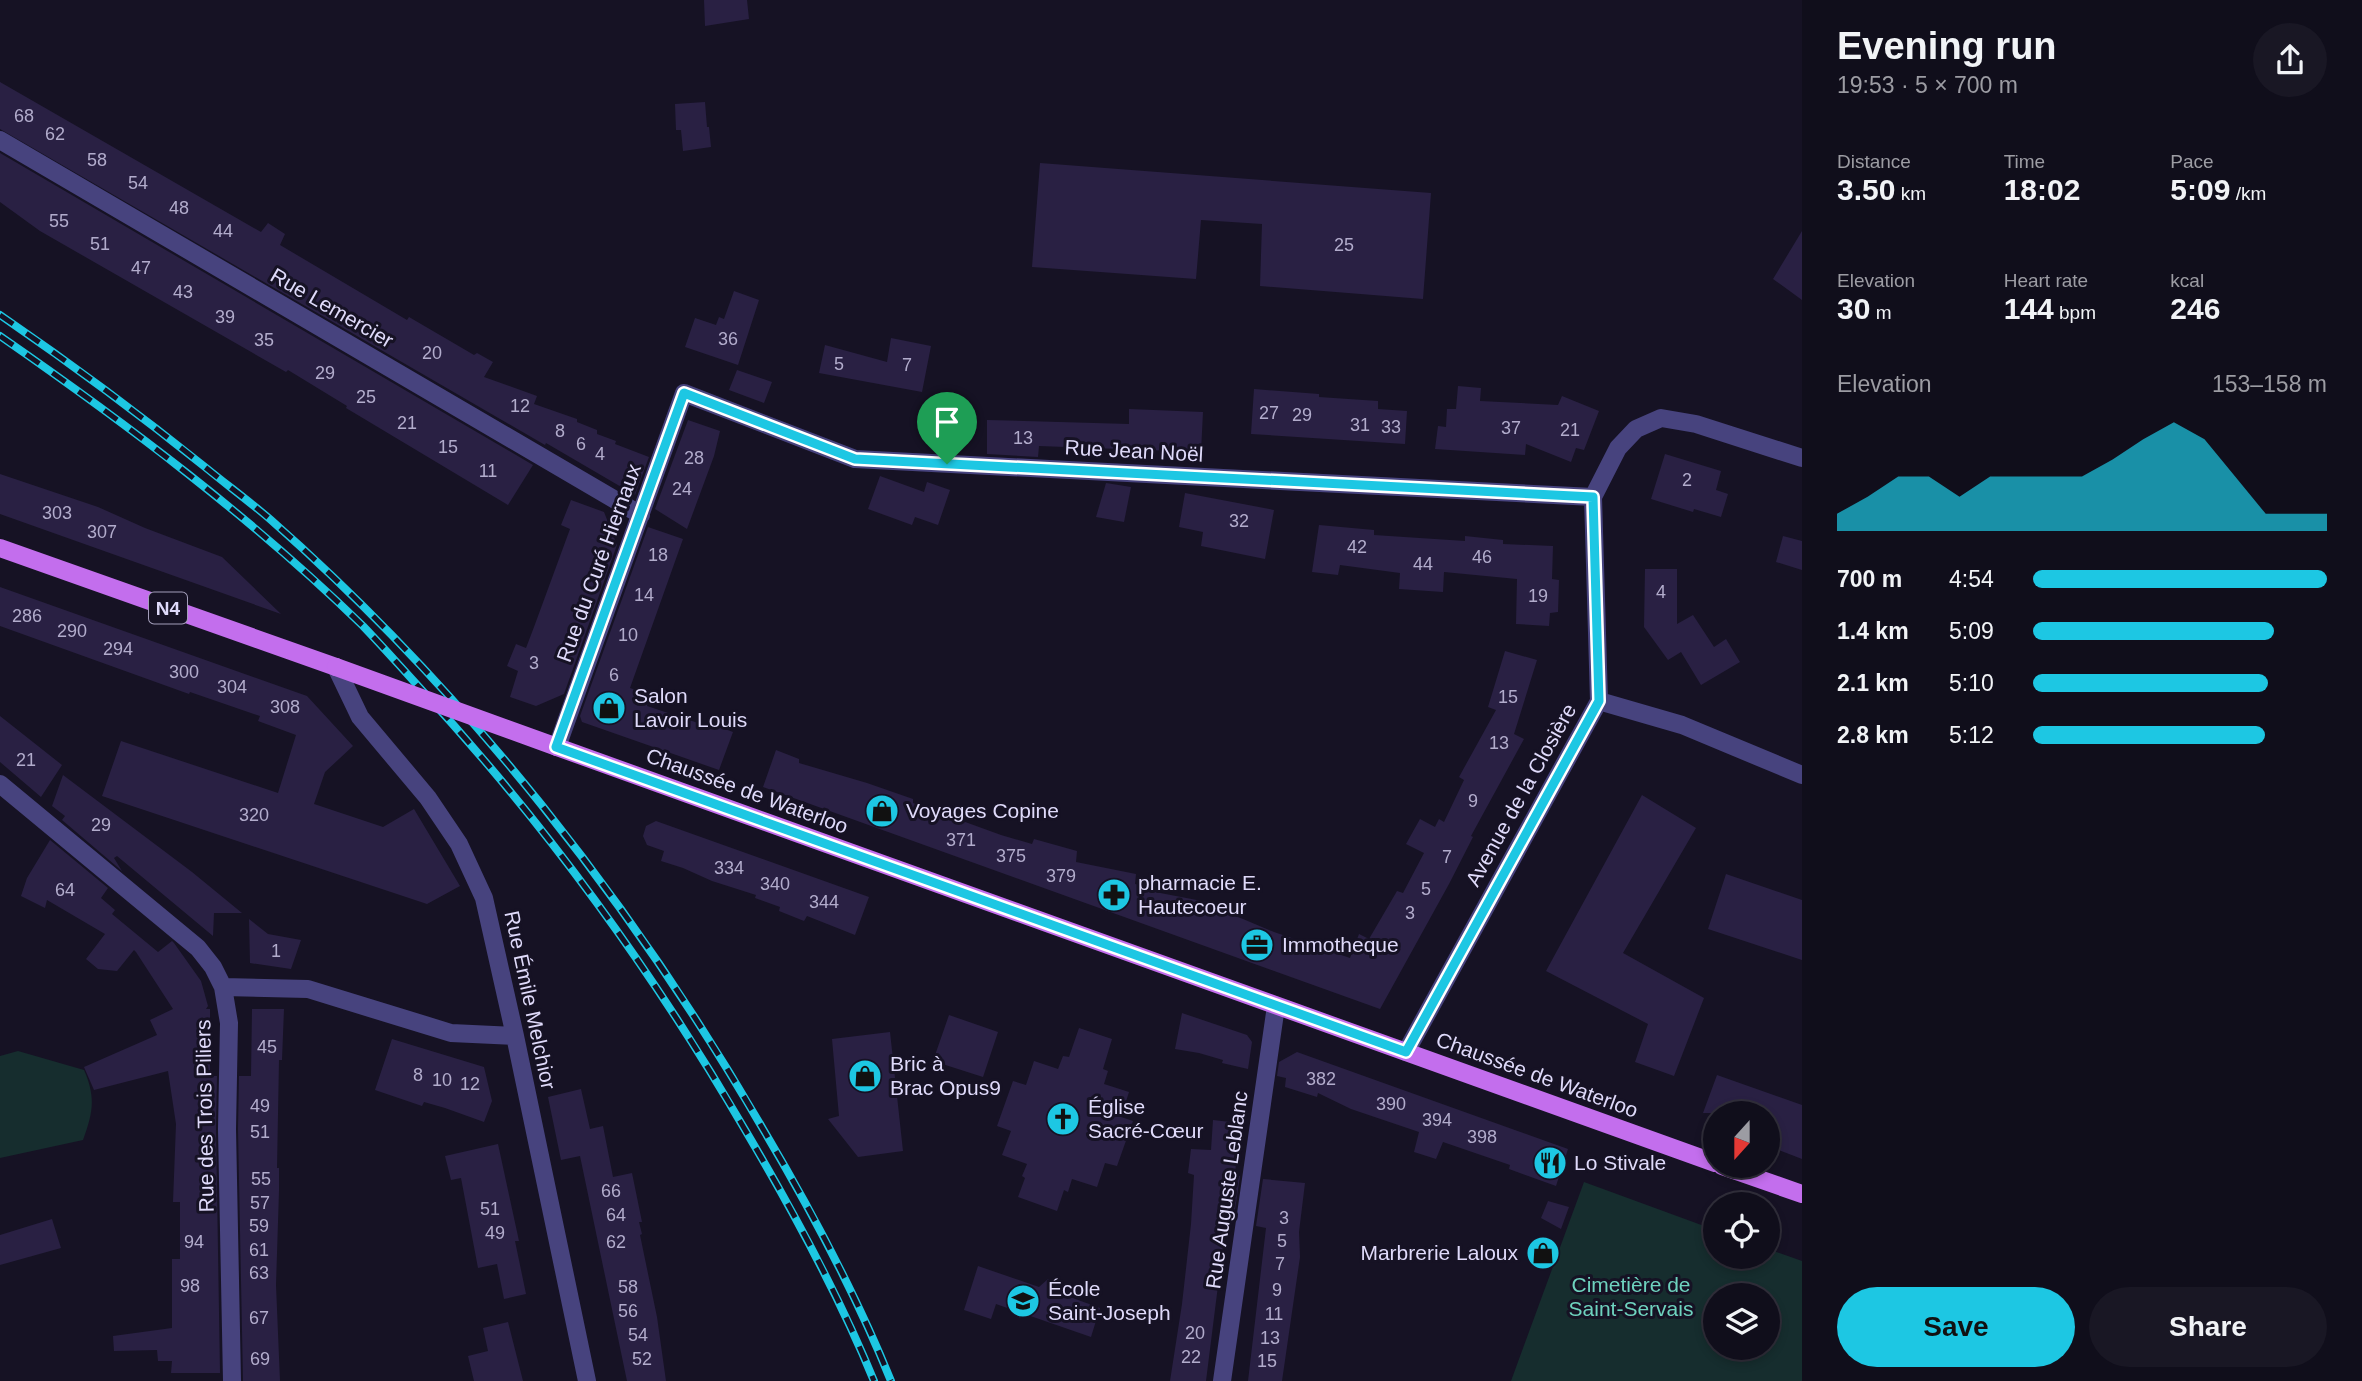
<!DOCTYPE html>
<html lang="en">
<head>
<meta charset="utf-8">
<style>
	:root { --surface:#100e1b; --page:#191724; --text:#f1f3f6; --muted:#9c9ca3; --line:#302e3a; --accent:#1dc7e3 }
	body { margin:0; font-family:Helvetica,sans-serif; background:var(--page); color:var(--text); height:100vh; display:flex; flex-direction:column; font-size:26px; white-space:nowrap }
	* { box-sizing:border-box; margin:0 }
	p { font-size:23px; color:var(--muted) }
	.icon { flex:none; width:38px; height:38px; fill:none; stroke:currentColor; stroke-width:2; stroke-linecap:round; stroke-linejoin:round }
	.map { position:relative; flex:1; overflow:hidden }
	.panel { display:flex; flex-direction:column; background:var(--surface); width:560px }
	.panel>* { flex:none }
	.needle { width:46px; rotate:201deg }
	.buttons { position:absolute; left:1703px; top:1101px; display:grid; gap:14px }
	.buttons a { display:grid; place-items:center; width:77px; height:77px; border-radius:50%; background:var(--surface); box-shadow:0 4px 10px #0003,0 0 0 2px var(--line); font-size:35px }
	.pin { position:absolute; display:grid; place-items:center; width:60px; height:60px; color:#fff; margin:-72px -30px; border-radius:50% 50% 50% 0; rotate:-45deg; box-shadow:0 0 7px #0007 }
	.pin .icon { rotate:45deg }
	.round { display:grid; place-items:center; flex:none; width:74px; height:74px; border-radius:37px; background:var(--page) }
	.overview { display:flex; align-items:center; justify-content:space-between; height:119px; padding:0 35px }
	h1 { font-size:38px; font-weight:800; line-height:52px }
	.figures { display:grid; grid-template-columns:repeat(3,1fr); gap:10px; height:119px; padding:7px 35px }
	.figures div { display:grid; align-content:center }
	.figures b { font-size:30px; font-weight:800 }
	.figures small { font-size:19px; font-weight:400 }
	.figures p { font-size:19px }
	.chart { height:196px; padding:14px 35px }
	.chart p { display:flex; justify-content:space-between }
	.chart svg { width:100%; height:126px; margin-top:7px; fill:var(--accent); opacity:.7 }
	.button { display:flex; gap:14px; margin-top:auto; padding:14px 35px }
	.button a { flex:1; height:80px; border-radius:42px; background:var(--accent); color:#111; font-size:28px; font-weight:800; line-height:80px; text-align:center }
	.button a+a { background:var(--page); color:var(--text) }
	ul { padding:0 35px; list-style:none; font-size:23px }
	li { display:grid; grid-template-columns:112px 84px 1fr; align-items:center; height:52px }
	li i { height:18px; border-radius:9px; background:var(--accent) }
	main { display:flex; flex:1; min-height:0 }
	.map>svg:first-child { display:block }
	.green { fill:#162d2e; fill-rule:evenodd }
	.building { fill:#292043 }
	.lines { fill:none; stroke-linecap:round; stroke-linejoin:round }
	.street { stroke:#47437e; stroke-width:18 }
	.primary { stroke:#c36eed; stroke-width:18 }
	.rail-casing { stroke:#1dc7e3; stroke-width:8 }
	.rail { stroke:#161224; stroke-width:5; stroke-dasharray:16; stroke-linecap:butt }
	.primary-bridge { stroke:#c36eed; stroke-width:18 }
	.route-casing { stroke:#fff; stroke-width:14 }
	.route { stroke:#1dc7e3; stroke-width:9 }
	.labels { text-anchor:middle; stroke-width:6; stroke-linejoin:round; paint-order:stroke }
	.number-label { font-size:18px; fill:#b2accc }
	.shield { fill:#161224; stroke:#a39eba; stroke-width:2 }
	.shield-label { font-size:19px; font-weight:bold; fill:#dfdafa }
	.street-label { font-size:21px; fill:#dfdafa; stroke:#161224 }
	.poi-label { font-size:21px; fill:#dfdafa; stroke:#161224; text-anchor:start }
	.park-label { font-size:21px; fill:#6ed2be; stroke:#161224 }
</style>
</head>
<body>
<main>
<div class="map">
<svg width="1802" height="1381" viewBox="0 0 1802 1381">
	<rect width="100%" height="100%" fill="#161224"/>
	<!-- green -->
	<path class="green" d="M18,1051L84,1070C96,1097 93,1113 83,1140L0,1158V1056Z
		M1584,1182L1715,1230V1256H1768V1249L1802,1261V1381H1511ZM1715,1295H1768V1348H1715Z"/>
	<!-- building -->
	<path class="building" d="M704,0H747L749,19L705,26Z
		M0,82L261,232L268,223L285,234L280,245L407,320L409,317L474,355L477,353L493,362L484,377L537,396L534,404L577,419V422L597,430V434L616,441L615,444L649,457L635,495L546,443L545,445L0,129Z
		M705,102L707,127H709L711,147L683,151L681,130H676L675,104Z
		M0,153L533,465L508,505L346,408L347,406L288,370L286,372L40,231L0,202Z
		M1040,163L1431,193L1423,299L1260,286L1262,224L1201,220L1196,279L1032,267Z
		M1802,231V300L1773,279Z
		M734,291L759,300L738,365L685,347L695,318L716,325L719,317L724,319Z
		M891,338L931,346L922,392L819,373L825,345L887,362Z
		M737,370L772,382L764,403L729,390Z
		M1458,386L1481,388L1480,401L1558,405L1562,396L1599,411L1584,450L1576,448L1571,462L1526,444L1525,455L1435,449L1438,426L1446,427L1447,409H1456Z
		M1254,389L1319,394V397L1378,401V409L1407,411L1405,444L1251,434Z
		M1129,409L1203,412L1201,452L1039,446L1038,457L987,454V420L1129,424Z
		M688,420L720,431L714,456L687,529L655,509Z
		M1665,454L1721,471L1716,490L1728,494L1721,517L1694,509L1693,512L1651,499Z
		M0,474L98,507L145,528L222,557L281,614L0,514Z
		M880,476L924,492L927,482L950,490L938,525L915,517L912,525L868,509Z
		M1106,483L1131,487L1124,522L1096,517Z
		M1185,493L1274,510L1265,559L1201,546L1203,532L1179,527Z
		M571,500L604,512L617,545L564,694L536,706L510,697L518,671L507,666L516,644L526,648L534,627L570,529L561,525Z
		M1319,525L1374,530V535L1465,541V536L1503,540V544L1553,546L1552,579L1559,580L1558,612L1550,613L1549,626L1516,624L1517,579L1444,572L1443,592L1399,589L1400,573L1340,565L1338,575L1312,572Z
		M648,527L683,539L630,688L650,695L647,706L707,726L709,723L733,732L719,770L582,722L580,716Z
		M1783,536L1802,541V570L1776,562Z
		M1645,569H1677V624L1693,615L1714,647L1726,639L1740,662L1701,685L1681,652L1668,660L1644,627Z
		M0,587L307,696L353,746L325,772L314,804L383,827L414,809L460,886L427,904L102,796L121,741L278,793L296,735L258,721L260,716L190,692L189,694L0,626Z
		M1505,651L1537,660L1514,734L1524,739L1471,836L1473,837L1449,884L1380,1009L763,787L776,750L799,759V763L867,783L913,799V803L1001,835L1032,844L1034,839L1077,851L1076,862L1136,874L1135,884L1157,888L1155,892L1228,906L1227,913L1243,919L1274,932L1350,958L1359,934L1369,939L1397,891L1403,893L1424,853L1406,844L1420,819L1435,827L1439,819L1444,822L1464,780L1459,777L1496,710L1488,707Z
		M0,716L62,765L41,797L0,762Z
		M63,775L192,872L242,913H214L213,936L117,856L114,858L122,871L62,820L65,816L52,806Z
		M1642,795L1696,828L1623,953L1704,998L1674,1076L1635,1062L1648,1024L1546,971Z
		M656,821L869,897L855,935L807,916L804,921L779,911L780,907L755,898L756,895L712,881L683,868L661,861L664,851L647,845L643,836L646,826Z
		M50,840L108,888L101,898L115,910L112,914L158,952L172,941L174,943L201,981L208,1006L206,1009H210V1076H217L216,1129L220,1373H171L172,1361H158L157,1350L114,1351L113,1336L172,1328V1259H180V1202H173L176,1124L168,1071L94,1090L84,1067L157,1035L150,1020L173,1009L136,952L134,950L117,971L98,969L86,959L105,934L47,900L45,908L21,896L27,878Z
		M1726,874L1802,900V960L1708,929Z
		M249,919L268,934L301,940L291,969L250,963Z
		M252,1009H284L282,1060H279L277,1168H279V1191L276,1285L280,1381H243L238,1129L239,1076H251Z
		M1182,1013L1247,1035L1252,1042L1248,1069L1222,1063L1223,1060L1199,1053L1175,1049Z
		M949,1015L998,1032L983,1077L933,1061Z
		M1079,1028L1112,1039L1103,1069L1108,1071L1104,1084L1129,1092L1121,1117L1133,1121L1117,1166L1105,1163L1097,1187L1072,1179L1068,1192L1064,1190L1057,1211L1018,1197L1025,1178L1022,1176L1027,1164L1002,1155L1011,1131L997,1126L1013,1081L1026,1085L1034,1061L1058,1069L1063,1056L1069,1057Z
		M890,1032L903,1151L858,1157L828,1119L839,1116L832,1039Z
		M392,1039L484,1067L492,1101L484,1122L445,1108L424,1102L422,1106L375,1090Z
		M1297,1052L1568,1149L1556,1186L1509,1169L1510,1165L1443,1142L1436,1159L1414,1152L1419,1132L1351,1109L1318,1093L1317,1097L1285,1087L1286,1078L1277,1076L1279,1062Z
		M1717,1075L1802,1105V1159L1768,1146V1113H1703Z
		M581,1089L590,1129L603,1126L613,1177L632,1173L642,1222H639L642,1234L640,1235L657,1317L666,1381H627L580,1156L561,1160L548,1097Z
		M1213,1120L1239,1123L1235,1176H1240L1233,1223L1226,1222L1206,1381H1170L1182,1304L1191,1224L1194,1175L1188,1173L1191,1149L1211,1150Z
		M498,1144L519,1241H515L526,1294L504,1299L497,1264L478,1268L461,1178L451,1180L445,1156Z
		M1263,1179L1305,1183L1299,1232L1300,1257L1282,1381H1248L1266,1228L1256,1226Z
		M1548,1201L1569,1207L1561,1229L1541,1218Z
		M52,1219L61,1248L0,1265V1235Z
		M978,1266L1039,1287L1048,1279L1066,1285L1070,1297L1100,1308L1091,1337L996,1304L991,1319L964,1310Z
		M508,1322L523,1381H474L468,1356L488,1351L483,1328Z"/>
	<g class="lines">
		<!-- street -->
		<path class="street" d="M0,140L641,515
			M336,667L360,717L428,798L459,844L484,898L515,1036L587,1381
			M1599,701L1682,725L1802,775
			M557,747L684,393L855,459L1593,497
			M0,784L198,948L213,967L223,987L229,1023L227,1129L232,1381
			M223,987L308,989L451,1033L515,1036
			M1406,1052L1599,701L1593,497L1618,448L1636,429L1661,418L1696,424L1802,458
			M1222,1381L1276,1006"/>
		<!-- primary -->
		<path class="primary" d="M0,548L336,667
			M557,747L1715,1163
			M1722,1166L1802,1194"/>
		<defs>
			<path id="rail" d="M0,315C70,363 139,414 205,467C227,485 250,502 271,520C467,693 632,903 763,1129C811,1210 856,1294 891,1381
				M0,336C127,424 252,518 363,626C382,646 401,667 419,687C544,822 652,970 744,1128C792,1209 838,1293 874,1381"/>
		</defs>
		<!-- rail casing -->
		<use href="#rail" class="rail-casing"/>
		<!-- rail -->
		<use href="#rail" class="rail"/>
		<!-- primary-bridge -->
		<path class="primary-bridge" d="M336,667L557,747"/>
	</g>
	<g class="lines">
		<defs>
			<path id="route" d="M684,393L855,459L1593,497L1599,701L1406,1052L556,747Z"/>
		</defs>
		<!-- route casing -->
		<use href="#route" class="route-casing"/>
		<!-- route -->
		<use href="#route" class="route"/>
	</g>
	<!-- icons -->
	<defs>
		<symbol id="shop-disc" viewBox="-11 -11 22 22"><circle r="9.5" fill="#1dc7e3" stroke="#161224"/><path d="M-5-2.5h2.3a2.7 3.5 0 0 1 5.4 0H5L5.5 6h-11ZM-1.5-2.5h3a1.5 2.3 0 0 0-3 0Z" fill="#111"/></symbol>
		<symbol id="pharmacy-disc" viewBox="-11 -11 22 22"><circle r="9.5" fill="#1dc7e3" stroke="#161224"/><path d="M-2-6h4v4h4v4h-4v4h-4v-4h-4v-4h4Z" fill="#111"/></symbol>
		<symbol id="office-disc" viewBox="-11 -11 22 22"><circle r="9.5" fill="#1dc7e3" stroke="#161224"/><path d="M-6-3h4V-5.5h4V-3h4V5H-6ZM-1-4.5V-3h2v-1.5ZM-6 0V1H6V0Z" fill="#111"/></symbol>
		<symbol id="church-disc" viewBox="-11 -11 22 22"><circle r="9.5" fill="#1dc7e3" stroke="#161224"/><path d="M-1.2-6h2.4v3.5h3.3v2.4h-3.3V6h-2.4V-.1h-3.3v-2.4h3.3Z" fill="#111"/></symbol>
		<symbol id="restaurant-disc" viewBox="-11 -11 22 22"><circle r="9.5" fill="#1dc7e3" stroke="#161224"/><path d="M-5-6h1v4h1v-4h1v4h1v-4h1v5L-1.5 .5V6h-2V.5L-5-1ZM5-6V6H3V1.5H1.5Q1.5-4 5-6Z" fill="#111"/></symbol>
		<symbol id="school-disc" viewBox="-11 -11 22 22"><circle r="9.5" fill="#1dc7e3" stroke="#161224"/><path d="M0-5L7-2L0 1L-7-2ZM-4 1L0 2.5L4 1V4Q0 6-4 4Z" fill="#111"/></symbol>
	</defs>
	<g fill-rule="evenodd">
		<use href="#shop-disc" x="590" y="689" width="38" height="38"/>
		<use href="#shop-disc" x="863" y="792" width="38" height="38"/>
		<use href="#pharmacy-disc" x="1095" y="876" width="38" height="38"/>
		<use href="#office-disc" x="1238" y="926" width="38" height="38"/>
		<use href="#shop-disc" x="846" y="1057" width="38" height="38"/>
		<use href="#church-disc" x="1044" y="1100" width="38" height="38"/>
		<use href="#restaurant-disc" x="1531" y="1144" width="38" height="38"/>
		<use href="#shop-disc" x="1524" y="1234" width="38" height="38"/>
		<use href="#school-disc" x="1004" y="1282" width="38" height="38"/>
	</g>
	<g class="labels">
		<!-- number labels -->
		<g class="number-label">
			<text x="24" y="122">68</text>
			<text x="55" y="140">62</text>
			<text x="97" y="166">58</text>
			<text x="138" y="189">54</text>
			<text x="179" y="214">48</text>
			<text x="59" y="227">55</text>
			<text x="223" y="237">44</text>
			<text x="100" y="250">51</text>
			<text x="1344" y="251">25</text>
			<text x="141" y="274">47</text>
			<text x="183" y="298">43</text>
			<text x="225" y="323">39</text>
			<text x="728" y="345">36</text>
			<text x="264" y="346">35</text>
			<text x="432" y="359">20</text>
			<text x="839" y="370">5</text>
			<text x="907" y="371">7</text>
			<text x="325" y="379">29</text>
			<text x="366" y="403">25</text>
			<text x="520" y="412">12</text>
			<text x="1269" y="419">27</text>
			<text x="1302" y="421">29</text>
			<text x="407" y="429">21</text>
			<text x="1360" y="431">31</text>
			<text x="1391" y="433">33</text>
			<text x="1511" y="434">37</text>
			<text x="1570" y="436">21</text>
			<text x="560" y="437">8</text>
			<text x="1023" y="444">13</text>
			<text x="581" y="450">6</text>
			<text x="448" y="453">15</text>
			<text x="600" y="460">4</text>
			<text x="694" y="464">28</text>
			<text x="488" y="477">11</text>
			<text x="1687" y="486">2</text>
			<text x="682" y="495">24</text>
			<text x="57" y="519">303</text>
			<text x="1239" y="527">32</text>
			<text x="102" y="538">307</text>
			<text x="1357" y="553">42</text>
			<text x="658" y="561">18</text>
			<text x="1482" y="563">46</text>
			<text x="1423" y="570">44</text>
			<text x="1661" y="598">4</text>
			<text x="644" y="601">14</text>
			<text x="1538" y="602">19</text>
			<text x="27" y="622">286</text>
			<text x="72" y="637">290</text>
			<text x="628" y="641">10</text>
			<text x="118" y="655">294</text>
			<text x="534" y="669">3</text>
			<text x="184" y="678">300</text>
			<text x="614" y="681">6</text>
			<text x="232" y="693">304</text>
			<text x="1508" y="703">15</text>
			<text x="285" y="713">308</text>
			<text x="1499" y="749">13</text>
			<text x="26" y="766">21</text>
			<text x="1473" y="807">9</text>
			<text x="254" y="821">320</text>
			<text x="101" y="831">29</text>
			<text x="961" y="846">371</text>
			<text x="1011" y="862">375</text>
			<text x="1447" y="863">7</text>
			<text x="729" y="874">334</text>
			<text x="1061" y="882">379</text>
			<text x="775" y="890">340</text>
			<text x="1426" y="895">5</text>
			<text x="65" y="896">64</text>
			<text x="824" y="908">344</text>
			<text x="1410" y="919">3</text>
			<text x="276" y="957">1</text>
			<text x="267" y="1053">45</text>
			<text x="418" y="1081">8</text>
			<text x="1321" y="1085">382</text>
			<text x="442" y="1086">10</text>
			<text x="470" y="1090">12</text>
			<text x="1391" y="1110">390</text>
			<text x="260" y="1112">49</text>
			<text x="1437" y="1126">394</text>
			<text x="260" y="1138">51</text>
			<text x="1482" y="1143">398</text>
			<text x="261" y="1185">55</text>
			<text x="611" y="1197">66</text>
			<text x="260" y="1209">57</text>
			<text x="490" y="1215">51</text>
			<text x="616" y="1221">64</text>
			<text x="1284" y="1224">3</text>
			<text x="259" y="1232">59</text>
			<text x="495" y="1239">49</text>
			<text x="1282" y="1247">5</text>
			<text x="194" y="1248">94</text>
			<text x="616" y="1248">62</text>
			<text x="259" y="1256">61</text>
			<text x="1280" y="1270">7</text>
			<text x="259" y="1279">63</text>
			<text x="190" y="1292">98</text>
			<text x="628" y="1293">58</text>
			<text x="1277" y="1296">9</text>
			<text x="628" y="1317">56</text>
			<text x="1274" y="1320">11</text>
			<text x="259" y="1324">67</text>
			<text x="1195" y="1339">20</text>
			<text x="638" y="1341">54</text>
			<text x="1270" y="1344">13</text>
			<text x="1191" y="1363">22</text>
			<text x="260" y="1365">69</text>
			<text x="642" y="1365">52</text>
			<text x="1267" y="1367">15</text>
		</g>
		<!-- shield labels -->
		<rect class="shield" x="149" y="592.5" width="38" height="31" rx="5"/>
		<g class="shield-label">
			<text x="168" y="615">N4</text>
		</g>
		<!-- street labels -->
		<g class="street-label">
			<text transform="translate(332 308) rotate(30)" y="7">Rue Lemercier</text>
			<text transform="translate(1134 451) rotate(3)" y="7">Rue Jean Noël</text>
			<text transform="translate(599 563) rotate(-70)" y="7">Rue du Curé Hiernaux</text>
			<text transform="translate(747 791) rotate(20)" y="7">Chaussée de Waterloo</text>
			<text transform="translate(1521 795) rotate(-61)" y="7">Avenue de la Closière</text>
			<text transform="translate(530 1000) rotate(78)" y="7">Rue Émile Melchior</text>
			<text transform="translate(1537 1075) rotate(20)" y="7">Chaussée de Waterloo</text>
			<text transform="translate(205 1116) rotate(-91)" y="7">Rue des Trois Piliers</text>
			<text transform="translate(1227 1190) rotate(-82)" y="7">Rue Auguste Leblanc</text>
		</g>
		<!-- poi labels -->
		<g class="poi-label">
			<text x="634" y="703">Salon<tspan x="634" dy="24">Lavoir Louis</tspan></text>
			<text x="906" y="818">Voyages Copine</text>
			<text x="1138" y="890">pharmacie E.<tspan x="1138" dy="24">Hautecoeur</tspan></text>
			<text x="1282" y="952">Immotheque</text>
			<text x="890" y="1071">Bric à<tspan x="890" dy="24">Brac Opus9</tspan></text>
			<text x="1088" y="1114">Église<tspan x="1088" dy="24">Sacré-Cœur</tspan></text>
			<text x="1574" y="1170">Lo Stivale</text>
			<text x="1518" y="1260" text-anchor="end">Marbrerie Laloux</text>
			<text x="1048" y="1296">École<tspan x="1048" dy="24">Saint-Joseph</tspan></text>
		</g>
		<!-- park labels -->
		<g class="park-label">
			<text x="1631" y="1292">Cimetière de<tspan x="1631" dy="24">Saint-Servais</tspan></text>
		</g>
	</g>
</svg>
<div class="buttons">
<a><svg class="needle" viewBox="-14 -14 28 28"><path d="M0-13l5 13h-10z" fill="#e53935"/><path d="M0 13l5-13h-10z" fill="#9c9ca3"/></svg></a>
<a><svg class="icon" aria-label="locate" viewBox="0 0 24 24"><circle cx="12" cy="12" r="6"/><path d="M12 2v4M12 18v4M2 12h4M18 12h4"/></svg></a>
<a><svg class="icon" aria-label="layers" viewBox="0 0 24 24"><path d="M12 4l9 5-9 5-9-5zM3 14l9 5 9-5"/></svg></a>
</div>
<div class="pin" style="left:947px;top:464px;background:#1e9e55"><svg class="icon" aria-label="arrive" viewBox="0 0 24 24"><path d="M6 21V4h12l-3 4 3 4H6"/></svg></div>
</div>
<section class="panel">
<div class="overview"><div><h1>Evening run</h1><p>19:53 · 5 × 700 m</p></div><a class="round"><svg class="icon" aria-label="share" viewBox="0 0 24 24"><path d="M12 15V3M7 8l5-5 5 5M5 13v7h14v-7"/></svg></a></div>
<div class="figures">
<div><p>Distance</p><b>3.50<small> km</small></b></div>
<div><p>Time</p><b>18:02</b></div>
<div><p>Pace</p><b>5:09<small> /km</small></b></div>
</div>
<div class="figures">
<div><p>Elevation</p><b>30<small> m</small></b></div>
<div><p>Heart rate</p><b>144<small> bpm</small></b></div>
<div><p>kcal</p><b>246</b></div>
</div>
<div class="chart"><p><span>Elevation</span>153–158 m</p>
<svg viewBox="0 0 160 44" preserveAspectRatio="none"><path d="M0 44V38L10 32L20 25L30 25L40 32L50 25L60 25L70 25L80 25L90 19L100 12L110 6L120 12L130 25L140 38L150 38L160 38V44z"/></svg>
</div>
<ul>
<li><b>700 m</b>4:54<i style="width:100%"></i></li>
<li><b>1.4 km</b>5:09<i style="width:82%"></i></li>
<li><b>2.1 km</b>5:10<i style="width:80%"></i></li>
<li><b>2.8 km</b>5:12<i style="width:79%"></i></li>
</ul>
<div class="button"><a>Save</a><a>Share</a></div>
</section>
</main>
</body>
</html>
